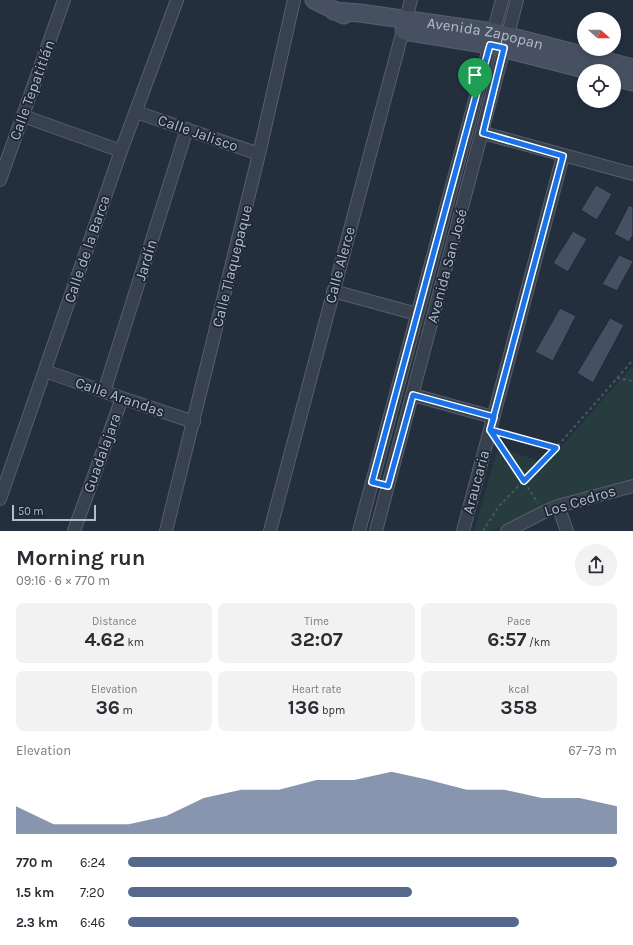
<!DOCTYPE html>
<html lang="en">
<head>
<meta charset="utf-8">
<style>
	:root { --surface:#fff; --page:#f2f2f3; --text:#2b2b33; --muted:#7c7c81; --accent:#56698c }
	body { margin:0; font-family:Karla,sans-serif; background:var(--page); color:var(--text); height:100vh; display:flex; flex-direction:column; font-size:15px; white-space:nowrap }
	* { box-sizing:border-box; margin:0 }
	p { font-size:13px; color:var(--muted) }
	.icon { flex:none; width:22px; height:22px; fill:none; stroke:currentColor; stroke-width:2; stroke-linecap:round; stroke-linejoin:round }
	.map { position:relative; height:531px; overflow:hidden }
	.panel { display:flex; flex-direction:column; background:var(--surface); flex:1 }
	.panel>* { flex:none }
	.needle { width:26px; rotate:111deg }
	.tools { position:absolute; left:577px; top:12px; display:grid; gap:8px }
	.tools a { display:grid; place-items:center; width:44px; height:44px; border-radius:50%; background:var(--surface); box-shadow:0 2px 6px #0003; font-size:20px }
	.scale { position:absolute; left:12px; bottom:10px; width:84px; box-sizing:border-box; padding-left:4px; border:2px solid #b4bcc9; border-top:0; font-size:11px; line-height:14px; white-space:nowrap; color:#b4bcc9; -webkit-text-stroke:3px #1d2633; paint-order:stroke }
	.pin { position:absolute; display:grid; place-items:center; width:34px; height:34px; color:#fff; margin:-41px -17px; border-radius:50% 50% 50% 0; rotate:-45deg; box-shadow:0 0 4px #0007 }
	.pin .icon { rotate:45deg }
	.round { display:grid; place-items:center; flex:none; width:42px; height:42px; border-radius:21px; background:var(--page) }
	.summary { display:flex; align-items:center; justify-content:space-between; height:68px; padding:0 16px }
	h1 { font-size:22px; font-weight:700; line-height:30px }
	.metrics { display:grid; grid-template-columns:repeat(3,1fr); gap:6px; height:68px; padding:4px 16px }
	.metrics div { display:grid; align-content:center; border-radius:8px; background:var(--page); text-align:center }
	.metrics b { font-size:20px; font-weight:700 }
	.metrics small { font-size:11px; font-weight:400 }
	.metrics p { font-size:11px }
	.chart { height:112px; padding:8px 16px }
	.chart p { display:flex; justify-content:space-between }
	.chart svg { width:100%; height:72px; margin-top:4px; fill:var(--accent); opacity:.7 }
	ul { padding:0 16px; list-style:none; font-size:13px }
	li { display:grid; grid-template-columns:64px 48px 1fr; align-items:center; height:30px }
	li i { height:10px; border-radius:5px; background:var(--accent) }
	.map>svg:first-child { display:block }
	.green { fill:#263c3f }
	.building { fill:#455162; stroke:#1f2835 }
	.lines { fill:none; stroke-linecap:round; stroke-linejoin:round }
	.street-casing { stroke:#565f6c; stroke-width:14 }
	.secondary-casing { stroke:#565f6c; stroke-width:19 }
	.path { stroke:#44595c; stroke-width:2; stroke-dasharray:3 3; stroke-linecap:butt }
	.street { stroke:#38414e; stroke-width:12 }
	.secondary { stroke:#465061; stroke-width:17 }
	.route-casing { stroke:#fff; stroke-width:8 }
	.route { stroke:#1a73e8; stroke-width:5 }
	.labels { text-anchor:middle; stroke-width:3.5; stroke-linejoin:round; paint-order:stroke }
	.street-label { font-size:15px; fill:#b4bcc9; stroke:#1d2633 }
</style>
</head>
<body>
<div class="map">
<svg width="633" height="531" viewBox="0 0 633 531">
	<rect width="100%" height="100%" fill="#242f3e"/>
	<!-- green -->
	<path class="green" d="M633,365V483L551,501L492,531H474L498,448L547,463Z"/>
	<!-- building -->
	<path class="building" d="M596,185L612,194L597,220L581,210Z
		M629,205L633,207V235L629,242L614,234Z
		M573,231L587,239L568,272L553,263Z
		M619,255L633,261V262L617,291L602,284Z
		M560,308L576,316L553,361L535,352Z
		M610,318L624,325L593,383L577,373Z"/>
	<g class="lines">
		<defs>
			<path id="street" d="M136,112L259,154
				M23,116L121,151
				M483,133L633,174
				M0,180L64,0
				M333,291L417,314
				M45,371L122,398L194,422
				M104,392L187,129
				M413,395L493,417
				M0,499L121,151L177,0
				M558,506L567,531
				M74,531L122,398
				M166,531L259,154L294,0
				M270,531L411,0
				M359,531L502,0
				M376,531L517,0
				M463,531L563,156
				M507,531L544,512L558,506L633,486"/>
			<g id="secondary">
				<path d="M314,0L344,15"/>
				<path id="s1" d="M334,11L360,13L493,32L633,68"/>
				<path d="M404,31L490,45L592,71"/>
				<path d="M614,77L633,82"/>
			</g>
		</defs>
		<!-- street casing -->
		<use href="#street" class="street-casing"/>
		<!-- secondary casing -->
		<use href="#secondary" class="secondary-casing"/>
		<!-- path -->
		<path class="path" d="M617,378L633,381
			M500,432L556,448
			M498,442L538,503
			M483,531L499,506L556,448L633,360"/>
		<!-- street -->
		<use href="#street" class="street"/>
		<!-- secondary -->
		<use href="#secondary" class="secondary"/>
	</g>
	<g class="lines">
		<defs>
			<path id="route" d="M475,99L372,482L388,486L413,395L494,417L490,430L556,448L524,481L490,430L563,156L483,133L504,48L490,45L475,99"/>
		</defs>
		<!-- route casing -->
		<use href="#route" class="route-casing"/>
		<!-- route -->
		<use href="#route" class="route"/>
	</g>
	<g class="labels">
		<!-- street labels -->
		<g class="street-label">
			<text dy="5" stroke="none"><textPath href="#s1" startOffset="153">Avenida Zapopan</textPath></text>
			<text transform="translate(32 90) rotate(-70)" y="5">Calle Tepatitlán</text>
			<text transform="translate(198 133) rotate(19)" y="5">Calle Jalisco</text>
			<text transform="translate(87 249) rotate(-71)" y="5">Calle de la Barca</text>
			<text transform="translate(146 260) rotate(-73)" y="5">Jardín</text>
			<text transform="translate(340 265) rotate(-75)" y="5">Calle Alerce</text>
			<text transform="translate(232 266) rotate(-76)" y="5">Calle Tlaquepaque</text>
			<text transform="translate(447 266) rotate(-75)" y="5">Avenida San José</text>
			<text transform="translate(120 397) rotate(19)" y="5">Calle Arandas</text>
			<text transform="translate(102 453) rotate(-70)" y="5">Guadalajara</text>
			<text transform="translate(476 482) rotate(-75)" y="5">Araucaria</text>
			<text transform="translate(580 501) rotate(-17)" y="5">Los Cedros</text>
		</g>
	</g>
</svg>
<div class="tools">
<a><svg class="needle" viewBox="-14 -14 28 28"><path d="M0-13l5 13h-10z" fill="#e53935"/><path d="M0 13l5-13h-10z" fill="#7c7c81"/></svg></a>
<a><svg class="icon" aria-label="locate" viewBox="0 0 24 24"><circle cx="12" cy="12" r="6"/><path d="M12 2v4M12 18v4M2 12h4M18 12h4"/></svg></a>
</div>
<div class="scale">50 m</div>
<div class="pin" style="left:475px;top:99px;background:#1e9e55"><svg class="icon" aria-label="arrive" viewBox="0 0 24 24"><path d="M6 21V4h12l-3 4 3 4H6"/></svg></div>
</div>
<section class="panel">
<div class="summary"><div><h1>Morning run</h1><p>09:16 · 6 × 770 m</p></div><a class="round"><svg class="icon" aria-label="share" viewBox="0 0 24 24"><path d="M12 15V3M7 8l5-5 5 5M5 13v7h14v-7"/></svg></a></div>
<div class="metrics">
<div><p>Distance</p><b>4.62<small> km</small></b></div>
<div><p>Time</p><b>32:07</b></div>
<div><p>Pace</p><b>6:57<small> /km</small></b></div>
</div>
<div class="metrics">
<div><p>Elevation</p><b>36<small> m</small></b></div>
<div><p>Heart rate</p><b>136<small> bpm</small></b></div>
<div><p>kcal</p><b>358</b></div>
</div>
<div class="chart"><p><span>Elevation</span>67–73 m</p>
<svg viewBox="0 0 160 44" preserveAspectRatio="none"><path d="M0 44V27L10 38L20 38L30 38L40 33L50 22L60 17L70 17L80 11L90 11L100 6L110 11L120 17L130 17L140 22L150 22L160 27V44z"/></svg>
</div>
<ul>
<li><b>770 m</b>6:24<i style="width:100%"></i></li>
<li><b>1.5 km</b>7:20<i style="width:58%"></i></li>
<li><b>2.3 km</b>6:46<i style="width:80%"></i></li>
</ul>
</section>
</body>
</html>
